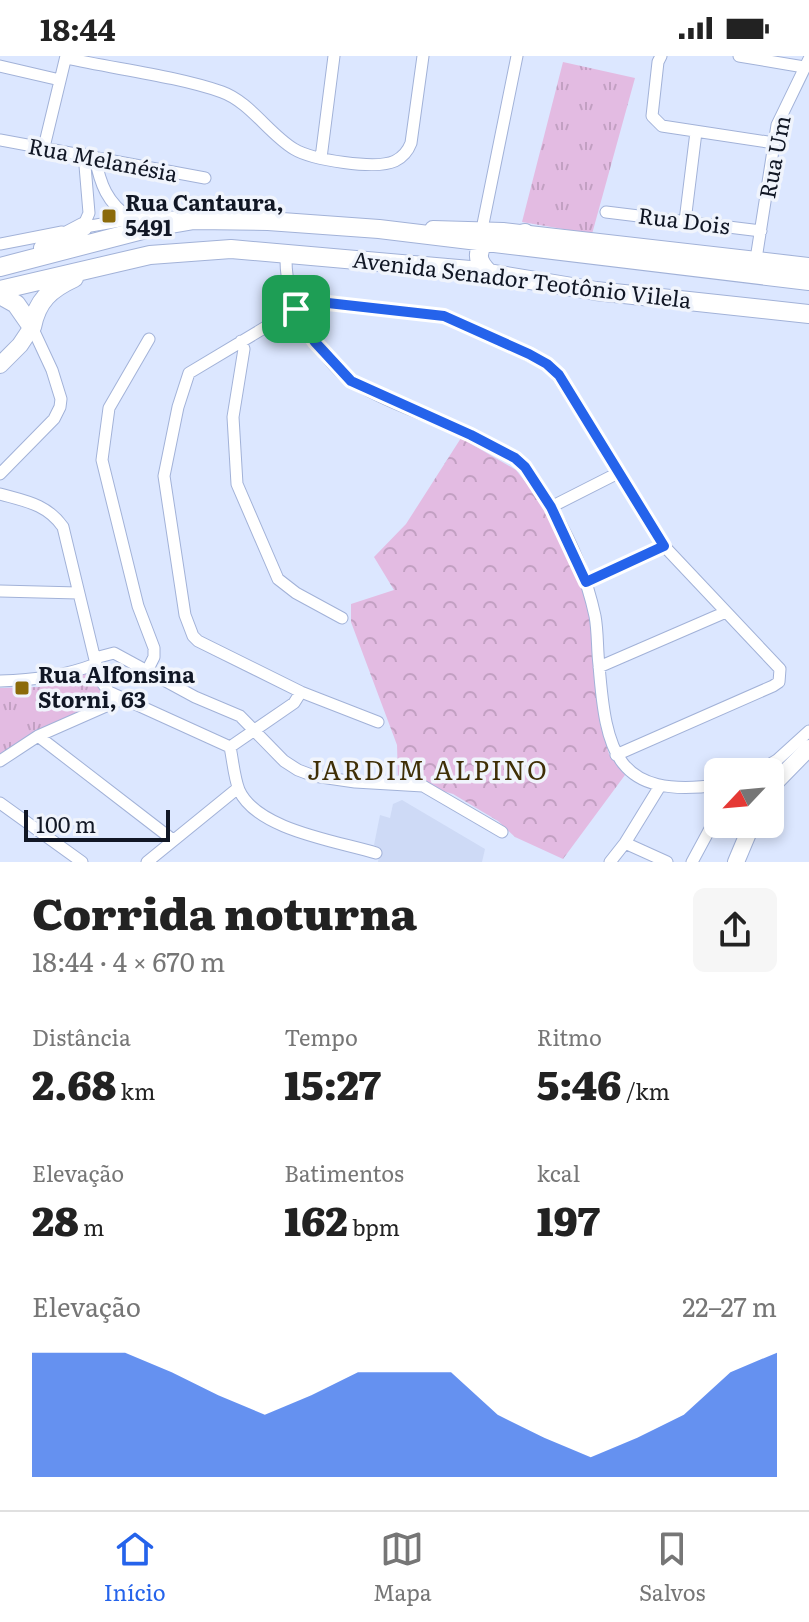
<!DOCTYPE html>
<html lang="pt">
<head>
<meta charset="utf-8">
<style>
	:root { --surface:#fff; --page:#f6f6f6; --text:#222; --muted:#767676; --line:#e0e0e0; --accent:#2563eb }
	body { margin:0; font-family:Literata,serif; background:var(--page); color:var(--text); height:100vh; display:flex; flex-direction:column; font-size:30px; white-space:nowrap }
	* { box-sizing:border-box; margin:0 }
	p { font-size:26px; color:var(--muted) }
	.icon { flex:none; width:44px; height:44px; fill:none; stroke:currentColor; stroke-width:2; stroke-linecap:round; stroke-linejoin:round }
	.map { position:relative; height:806px; overflow:hidden }
	.sheet { display:flex; flex-direction:column; background:var(--surface); flex:1 }
	.sheet>* { flex:none }
	.needle { width:52px; rotate:244deg }
	.fabs { position:absolute; left:704px; top:702px; display:grid; gap:16px }
	.fabs a { display:grid; place-items:center; width:80px; height:80px; border-radius:12px; background:var(--surface); box-shadow:0 4px 12px #0003; font-size:40px }
	.scale { position:absolute; left:24px; bottom:20px; width:146px; box-sizing:border-box; padding-left:8px; border:4px solid #111725; border-top:0; font-size:22px; line-height:28px; white-space:nowrap; color:#111725; -webkit-text-stroke:6px #f0f4fc; paint-order:stroke }
	.pin { position:absolute; display:grid; place-items:center; width:68px; height:68px; color:#fff; margin:-34px; border-radius:16px; box-shadow:0 4px 12px #0006 }
	.round { display:grid; place-items:center; flex:none; width:84px; height:84px; border-radius:12px; background:var(--page) }
	.overview { display:flex; align-items:center; justify-content:space-between; height:136px; padding:0 32px }
	h1 { font-size:44px; font-weight:800; line-height:60px }
	.stats { display:grid; grid-template-columns:repeat(3,1fr); gap:12px; height:136px; padding:8px 32px }
	.stats div { display:grid; align-content:center }
	.stats b { font-size:40px; font-weight:800 }
	.stats small { font-size:22px; font-weight:400 }
	.stats p { font-size:22px }
	.chart { height:224px; padding:16px 32px }
	.chart p { display:flex; justify-content:space-between }
	.chart svg { width:100%; height:144px; margin-top:8px; fill:var(--accent); opacity:.7 }
	.status { display:flex; justify-content:space-between; align-items:center; height:56px; padding:0 40px; background:var(--surface); direction:ltr }
	.status svg { height:22px; fill:currentColor }
	.tab-bar { display:flex; justify-content:space-around; align-items:center; height:112px; border-top:2px solid var(--line); background:var(--surface); font-size:22px; color:var(--muted) }
	.tab-bar a { display:grid; justify-items:center; gap:4px }
	.tab-bar .selected { color:var(--accent) }
	.map>svg:first-child { display:block }
	.built { fill:#cedaf6 }
	.grass { fill:url(#grass-tufts) }
	.forest { fill:url(#forest-crowns) }
	.garden { fill:#e3bbe2 }
	.lines { fill:none; stroke-linecap:round; stroke-linejoin:round }
	.street-casing { stroke:#a2b2d8; stroke-width:13 }
	.secondary-casing { stroke:#a2b2d8; stroke-width:18 }
	.primary-casing { stroke:#a2b2d8; stroke-width:20 }
	.street { stroke:#fff; stroke-width:11 }
	.secondary { stroke:#fff; stroke-width:16 }
	.primary { stroke:#fff; stroke-width:18 }
	.route-casing { stroke:#fff; stroke-width:16 }
	.route { stroke:#2563eb; stroke-width:10 }
	.poi-dot { fill:#8b6a0a; stroke:#f0f4fc; stroke-width:3 }
	.labels { text-anchor:middle; stroke-width:7; stroke-linejoin:round; paint-order:stroke }
	.street-label { font-size:22px; fill:#111725; stroke:#f0f4fc }
	.poi-label { font-size:22px; font-weight:bold; fill:#111725; stroke:#f0f4fc; text-anchor:start }
	.quarter-label { font-size:26px; letter-spacing:2px; fill:#3f2f06; stroke:#f0f4fc }
</style>
</head>
<body>
<div class="status"><b>18:44</b><svg viewBox="0 0 49 12"><path d="M0 12V9h3v3zM5 12V6h3v6zM10 12V3h3v9zM15 12V0h3v12zM26 1h20v11H26zM47 4h2v5h-2z"/></svg></div>
<div class="map">
<svg width="809" height="806" viewBox="0 0 809 806">
	<defs>
		<pattern id="grass-tufts" width="24" height="20" patternUnits="userSpaceOnUse" patternTransform="scale(2)"><rect width="24" height="20" fill="#e3bbe2"/><path d="M3 7l-1-3M5 7V3M7 7l1-3M15 17l-1-3M17 17v-4M19 17l1-3" fill="none" stroke="#c2a0c2"/></pattern>
		<pattern id="forest-crowns" width="20" height="18" patternUnits="userSpaceOnUse" patternTransform="scale(2)"><rect width="20" height="18" fill="#e3bbe2"/><path d="M2 6a3 3 0 1 1 6 0M12 15a3 3 0 1 1 6 0" fill="none" stroke="#c2a0c2"/></pattern>
	</defs>
	<rect width="100%" height="100%" fill="#dce7ff"/>
	<!-- built -->
	<path class="built" d="M402,744L485,793L482,806H378L380,792L374,789L380,759L390,762L393,748Z"/>
	<!-- grass -->
	<path class="grass" d="M563,6L635,22L592,178L522,166Z
		M94,615L111,645L0,701V632L39,631Z"/>
	<!-- forest -->
	<path class="forest" d="M461,382L516,414L546,452L581,529L591,562L600,668L609,698L625,719L563,803L515,781L498,765L453,738L398,722L397,689L351,566V548L394,534L374,501L406,468Z"/>
	<!-- garden -->
	<path class="garden" d="M76,627L86,647L48,664L38,645Z"/>
	<g class="lines">
		<defs>
			<path id="street" d="M661,0L658,6L652,60L662,70L774,87
				M739,0L804,11
				M66,2C115,13 176,20 222,36C250,46 269,78 294,93C312,104 376,114 395,105C403,101 408,95 411,87L423,0
				M0,10L60,24
				M0,84L205,122
				M44,91L66,0
				M95,101C100,128 107,147 131,163
				M321,102L334,0
				M606,156L761,175
				M685,165L696,76
				M83,171L89,157L84,98
				M79,172L131,163L173,161
				M482,173L517,0
				M0,188L62,176
				M286,197C285,227 294,257 312,282C323,296 337,316 353,326C395,351 443,364 486,386C496,392 508,397 517,404C529,413 535,426 543,438C566,474 586,518 595,560C598,576 597,593 599,609C606,697 616,743 718,729
				M756,203L777,69L809,3
				M241,285L244,293L233,361L237,428L278,523L296,537L342,562
				M0,418L54,363L60,351L61,343L52,314L32,271
				M0,438C25,445 47,448 63,471L96,608L101,625L109,636L230,691C233,705 234,721 239,734C257,774 337,785 376,797
				M551,451L618,417
				M586,526L664,490
				M0,535L78,537
				M95,602L114,597L195,641L240,660L284,705L298,714L314,720L355,726L423,730L502,776
				M599,611L726,556
				M147,615L154,601V592L138,550L102,404L109,352L149,283
				M0,625C35,624 64,620 96,608
				M378,666L301,636L198,585L193,580L185,559L164,420L178,351L189,317L289,257L309,247L319,246L444,260L500,284L553,312L664,490L780,613L779,626L773,630L616,699
				M38,680L173,784
				M230,691L294,647L301,636
				M0,705L38,680L122,643
				M757,716L777,704L809,675
				M0,747L82,806
				M625,787L667,806
				M147,806L238,732
				M610,806L625,787L660,730
				M692,806L712,769"/>
			<path id="secondary" d="M433,173L503,175L809,210
				M0,309L20,289L32,271
				M770,732L809,692
				M736,806L752,768"/>
			<path id="primary" d="M43,192L83,171
				M0,211L154,171L194,164L268,165L379,173L809,225
				M492,220C481,210 474,201 483,188L525,177
				M0,234L150,199L231,193L470,214L596,235L809,258
				M0,239L16,248L32,271
				M32,271C37,245 50,233 74,222"/>
		</defs>
		<!-- street casing -->
		<use href="#street" class="street-casing"/>
		<!-- secondary casing -->
		<use href="#secondary" class="secondary-casing"/>
		<!-- primary casing -->
		<use href="#primary" class="primary-casing"/>
		<!-- street -->
		<use href="#street" class="street"/>
		<!-- secondary -->
		<use href="#secondary" class="secondary"/>
		<!-- primary -->
		<use href="#primary" class="primary"/>
	</g>
	<g class="lines">
		<defs>
			<path id="route" d="M319,246L444,260L529,298L547,308L559,319L664,490L586,526L551,451L525,411L515,402L471,379L351,325L315,286L305,272L296,253Z"/>
		</defs>
		<!-- route casing -->
		<use href="#route" class="route-casing"/>
		<!-- route -->
		<use href="#route" class="route"/>
	</g>
	<!-- markers -->
	<g class="poi-dot">
		<rect x="101" y="152" width="16" height="16" rx="4"/>
		<rect x="14" y="624" width="16" height="16" rx="4"/>
	</g>
	<g class="labels">
		<!-- street labels -->
		<g class="street-label">
			<text transform="translate(775 101) rotate(-79)" y="8">Rua Um</text>
			<text transform="translate(103 104) rotate(11)" y="8">Rua Melanésia</text>
			<text transform="translate(684 165) rotate(7)" y="8">Rua Dois</text>
			<text transform="translate(522 224) rotate(7)" y="8">Avenida Senador Teotônio Vilela</text>
		</g>
		<!-- poi labels -->
		<g class="poi-label">
			<text x="125" y="155">Rua Cantaura,<tspan x="125" dy="25">5491</tspan></text>
			<text x="38" y="627">Rua Alfonsina<tspan x="38" dy="25">Storni, 63</tspan></text>
		</g>
		<!-- quarter labels -->
		<g class="quarter-label">
			<text x="428" y="724">JARDIM ALPINO</text>
		</g>
	</g>
</svg>
<div class="fabs">
<a><svg class="needle" viewBox="-14 -14 28 28"><path d="M0-13l5 13h-10z" fill="#e53935"/><path d="M0 13l5-13h-10z" fill="#767676"/></svg></a>
</div>
<div class="scale">100 m</div>
<div class="pin" style="left:296px;top:253px;background:#1e9e55"><svg class="icon" aria-label="arrive" viewBox="0 0 24 24"><path d="M6 21V4h12l-3 4 3 4H6"/></svg></div>
</div>
<section class="sheet">
<div class="overview"><div><h1>Corrida noturna</h1><p>18:44 · 4 × 670 m</p></div><a class="round"><svg class="icon" aria-label="share" viewBox="0 0 24 24"><path d="M12 15V3M7 8l5-5 5 5M5 13v7h14v-7"/></svg></a></div>
<div class="stats">
<div><p>Distância</p><b>2.68<small> km</small></b></div>
<div><p>Tempo</p><b>15:27</b></div>
<div><p>Ritmo</p><b>5:46<small> /km</small></b></div>
</div>
<div class="stats">
<div><p>Elevação</p><b>28<small> m</small></b></div>
<div><p>Batimentos</p><b>162<small> bpm</small></b></div>
<div><p>kcal</p><b>197</b></div>
</div>
<div class="chart"><p><span>Elevação</span>22–27 m</p>
<svg viewBox="0 0 160 44" preserveAspectRatio="none"><path d="M0 44V6L10 6L20 6L30 12L40 19L50 25L60 19L70 12L80 12L90 12L100 25L110 32L120 38L130 32L140 25L150 12L160 6V44z"/></svg>
</div>
</section>
<nav class="tab-bar">
<a class="selected"><svg class="icon" aria-label="home" viewBox="0 0 24 24"><path d="M3 11l9-7 9 7M6 9v11h12V9"/></svg>Início</a>
<a><svg class="icon" aria-label="map" viewBox="0 0 24 24"><path d="M3 6l6-2 6 2 6-2v14l-6 2-6-2-6 2zM9 4v14M15 6v14"/></svg>Mapa</a>
<a><svg class="icon" aria-label="saved" viewBox="0 0 24 24"><path d="M7 4h10v16l-5-4-5 4z"/></svg>Salvos</a>
</nav>
</body>
</html>
